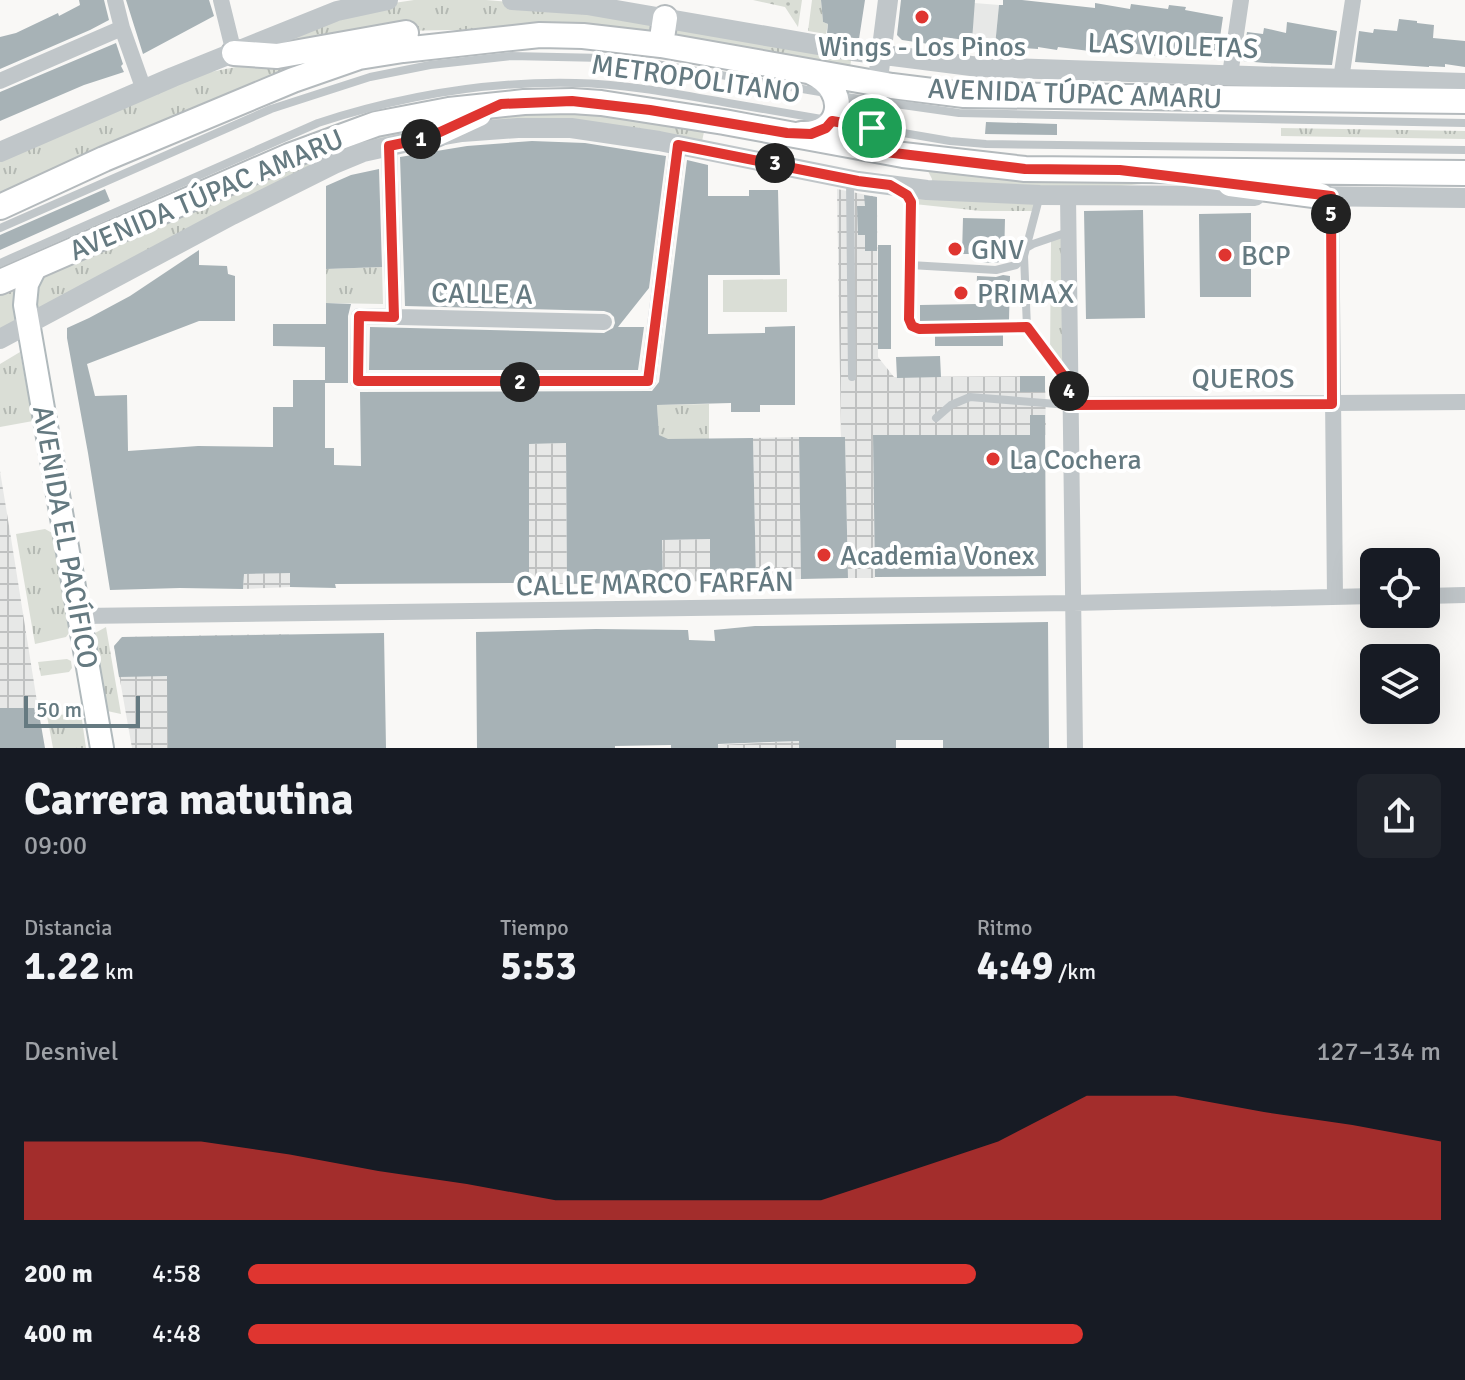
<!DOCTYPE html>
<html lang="es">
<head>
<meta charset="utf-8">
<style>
	:root { --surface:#171b24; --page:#20242c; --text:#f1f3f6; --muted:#9ea1a6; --accent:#df3530 }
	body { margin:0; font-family:Signika,sans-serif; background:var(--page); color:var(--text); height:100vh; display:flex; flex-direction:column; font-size:30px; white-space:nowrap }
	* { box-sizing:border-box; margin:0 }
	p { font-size:26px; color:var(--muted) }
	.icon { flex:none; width:44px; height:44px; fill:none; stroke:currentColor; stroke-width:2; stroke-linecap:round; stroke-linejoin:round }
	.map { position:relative; height:748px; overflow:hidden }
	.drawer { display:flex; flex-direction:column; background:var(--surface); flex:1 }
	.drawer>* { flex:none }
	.fabs { position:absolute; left:1360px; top:548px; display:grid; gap:16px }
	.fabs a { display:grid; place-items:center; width:80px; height:80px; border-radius:12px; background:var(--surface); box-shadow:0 8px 32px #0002; font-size:40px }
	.scale { position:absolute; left:24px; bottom:20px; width:116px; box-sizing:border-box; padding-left:8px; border:4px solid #657a81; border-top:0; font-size:22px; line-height:28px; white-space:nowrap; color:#657a81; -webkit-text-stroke:6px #fff; paint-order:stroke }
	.pin { position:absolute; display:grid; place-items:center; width:68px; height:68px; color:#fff; margin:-34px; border:4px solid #fff; border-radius:50%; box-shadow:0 2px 8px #0007 }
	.km { position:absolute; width:40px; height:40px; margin:-20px; border-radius:50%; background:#222; color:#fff; font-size:22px; line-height:40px; text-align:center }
	.round { display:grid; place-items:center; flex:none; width:84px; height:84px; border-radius:12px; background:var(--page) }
	.head { display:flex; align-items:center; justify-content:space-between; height:136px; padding:0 24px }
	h1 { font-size:44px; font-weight:800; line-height:60px }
	.stats { display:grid; grid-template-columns:repeat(3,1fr); gap:12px; height:136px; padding:8px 24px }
	.stats div { display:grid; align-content:center }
	.stats b { font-size:40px; font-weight:800 }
	.stats small { font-size:22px; font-weight:400 }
	.stats p { font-size:22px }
	.chart { height:224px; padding:16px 24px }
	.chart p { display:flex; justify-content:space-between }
	.chart svg { width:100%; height:144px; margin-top:8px; fill:var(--accent); opacity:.7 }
	ul { padding:0 24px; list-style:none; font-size:26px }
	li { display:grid; grid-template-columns:128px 96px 1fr; align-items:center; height:60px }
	li i { height:20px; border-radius:10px; background:var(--accent) }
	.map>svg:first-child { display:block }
	.built { fill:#e7e8e7 }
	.industrial { fill:url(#industrial-grid) }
	.grass { fill:url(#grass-tufts) }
	.garden { fill:url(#garden-dots) }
	.pitch { fill:#daded6 }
	.building { fill:#a7b2b6 }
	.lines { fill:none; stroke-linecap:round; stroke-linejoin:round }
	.secondary-casing { stroke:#b0b9bc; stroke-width:26 }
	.primary-casing { stroke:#b4babd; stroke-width:28 }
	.service { stroke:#c0c6c9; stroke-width:8 }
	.minor { stroke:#c0c6c9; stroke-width:16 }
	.tertiary { stroke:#c0c6c9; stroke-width:20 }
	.secondary { stroke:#fff; stroke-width:22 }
	.primary { stroke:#fff; stroke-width:24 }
	.route-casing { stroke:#fff; stroke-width:16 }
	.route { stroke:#df3530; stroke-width:10 }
	.poi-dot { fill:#df3530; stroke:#fff; stroke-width:3 }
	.labels { text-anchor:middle; stroke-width:8; stroke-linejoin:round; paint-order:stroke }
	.street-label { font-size:28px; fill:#657a81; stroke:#fff }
	.poi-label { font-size:28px; fill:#657a81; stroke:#fff; text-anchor:start }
</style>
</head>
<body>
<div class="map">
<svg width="1465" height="748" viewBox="0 0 1465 748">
	<defs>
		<pattern id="industrial-grid" width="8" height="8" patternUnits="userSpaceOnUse" patternTransform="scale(2)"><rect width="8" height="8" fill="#e7e8e7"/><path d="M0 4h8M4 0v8" fill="none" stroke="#bfc1c1"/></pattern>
		<pattern id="grass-tufts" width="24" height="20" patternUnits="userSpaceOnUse" patternTransform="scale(2)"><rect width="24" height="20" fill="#daded6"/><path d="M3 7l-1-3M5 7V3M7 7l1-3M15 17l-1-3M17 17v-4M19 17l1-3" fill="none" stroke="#b4b9b3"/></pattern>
		<pattern id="garden-dots" width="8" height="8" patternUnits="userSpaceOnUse" patternTransform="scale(2)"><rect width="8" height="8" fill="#daded6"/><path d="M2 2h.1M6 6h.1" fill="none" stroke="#b4b9b3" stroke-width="1.8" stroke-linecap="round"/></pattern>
	</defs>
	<rect width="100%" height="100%" fill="#f9f8f6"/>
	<!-- built -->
	<path class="built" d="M974,3L999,5L995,46L972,41Z"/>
	<!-- industrial -->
	<path class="industrial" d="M837,189L877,197L878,357L894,377L1045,376L1046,435L873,436L875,578H848L845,437H841Z
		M799,437L801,579L756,580L753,438Z
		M566,443L567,584L529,583V444Z
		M0,471L11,538L38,708H0Z
		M290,513V587L243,589L244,574L275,573Z
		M710,539V581L663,582L662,540Z
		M289,634L291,748H132L114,646L122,637Z
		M799,741V748H717V745Z"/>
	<!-- grass -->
	<path class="grass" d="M414,0H486L587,8L659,21L657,36L449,30L401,31L209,65L347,10Z
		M812,0H821L823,22L828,24L826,34L808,31Z
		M672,26L852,53L849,76L677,45Z
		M343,46L0,204V155L175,79Z
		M575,103L655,123L704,132L701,146L465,129L502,105Z
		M482,110L363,151L31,321L32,279L376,126Z
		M1281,128L1465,131V139L1281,136Z
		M924,163L1174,181L1067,191L931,188L932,179Z
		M895,188L1038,196L1034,211H981L914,204Z
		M1066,235L1067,374L1050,355L1051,241Z
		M382,267L383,304L326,303V269Z
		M0,286C17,289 18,295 24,310L0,337Z
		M20,352L33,421L0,427V364Z
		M709,404V439H659L657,405Z
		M45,529L54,534L71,630L66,637L35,644L16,534Z
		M106,627L121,714L98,709L86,638Z
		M67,659L71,661L72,668L69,672L41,676L38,662Z
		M81,713L86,748H53L47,716Z"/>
	<!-- garden -->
	<path class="garden" d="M753,0H802L798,27L785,7Z"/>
	<!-- pitch -->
	<path class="pitch" d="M787,279V312H723V280Z"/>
	<!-- building -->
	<path class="building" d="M79,0H104L109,20L90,30L0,69V37L16,33L58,13L59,16L80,5Z
		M126,0H209L214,16L143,54Z
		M821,0H865L859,39L827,33L828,24L823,22Z
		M901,0H975L972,41L943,37L942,46L902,40L897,35Z
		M1003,0H1022L1095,8V3L1130,9L1131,4L1168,9L1169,5L1186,7L1185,10L1223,17L1217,58L1201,55L1200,57L1180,55L1179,58L1105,51V53L1058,47L1057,50L1038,47V49L995,46L999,5H1003Z
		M1399,19L1417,21V23L1434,25L1433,38L1465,41V67L1445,64V67L1429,66V67L1355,62L1359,31L1373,33L1374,29L1397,31Z
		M1287,22L1337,31L1332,65L1265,63L1243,61L1247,32L1263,34L1264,28L1286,33Z
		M116,43L123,64L121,66L124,72L84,85L0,121V92Z
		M986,122L1057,124V135L985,134Z
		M532,141L585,143L666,156L649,288L618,327H644L638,370H369L370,327L604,333L613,328L615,323L614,317L610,313L604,311L405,306L400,157L467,146Z
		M687,160L708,165V196H749V190H778L780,275H708V334L765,333V327L795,326V405H760V412H731V403L657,405L659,435L668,439L753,438L756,580L710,581V539L662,540L663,582L567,584L566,443L529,444V583L335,584L336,588L290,587V573L244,574L243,589L180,588L110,590L88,453L67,338V328L89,318L130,296L199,250V265L227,266L228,274L235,276V321H199L87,364L95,396L127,395L128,451L198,446L273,447V407H293V380H325V347L273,346V324H326V303L351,304L348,316V383H325V448H334V465L361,466L360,392L652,391L659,382Z
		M379,169L382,267L326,269V186L351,175Z
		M105,189L110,201L0,250V235Z
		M864,195L877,197V251H865V235H858L857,206H865Z
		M1143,210L1145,318L1086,319L1084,211Z
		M1251,213V297H1200L1199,214Z
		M963,218L1005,219L1004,261L995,263L977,262V254H962Z
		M878,245H891V349H878Z
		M1003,275L1010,276L1009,320L920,322V305L976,304L977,276L996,277Z
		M1003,334V346H935V336Z
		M940,356L941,377L897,378L896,357Z
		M1020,376H1045V392H1020Z
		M1030,415H1045L1046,576L875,577L873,435H1030Z
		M799,437H845L848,578L801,579Z
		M1048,622L1049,748H943V740H896V748H799V741L718,744V748H671V745L615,746V748H477L476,632L596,629L688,630L689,640L715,641L714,630L755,626Z
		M384,633L386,748H168L167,676L119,677L114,646L122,637Z
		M0,708H38L45,748H0Z"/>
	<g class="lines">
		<defs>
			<path id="secondary" d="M35,268L27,284L25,305L102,748"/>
			<path id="primary" d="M661,45L665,18
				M234,53L277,56L406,33
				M801,134C843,136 850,91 813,73
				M427,138L479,114
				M1230,184L1321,196
				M0,207L104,159L293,80L359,57L403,50L540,35L583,36L661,45L892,86L964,95L1465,101
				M0,282L289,156L376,124L449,110L524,102L572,101L601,103L724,122L903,155L1025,169L1465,173"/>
		</defs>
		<!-- secondary casing -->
		<use href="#secondary" class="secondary-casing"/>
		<!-- primary casing -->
		<use href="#primary" class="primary-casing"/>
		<!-- service -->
		<path class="service" d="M839,96L959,113L1465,123
			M850,180L852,377
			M902,192L907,195L911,202L909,319L912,326L919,329L1027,327
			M1040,195L1024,256L1027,327L1069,382
			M0,228L271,109L370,77L430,65L511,56L604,58L650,63L826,93
			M1026,248L1033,244L1068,232
			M0,263L318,123C401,96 489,81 576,83C629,84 682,95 734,104C806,116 878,129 950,141L986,144L1465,150
			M910,265L996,270L1016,265L1024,256
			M936,418L951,405L970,397L1069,405"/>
		<!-- minor -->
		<path class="minor" d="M115,0L122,28L144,90
			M221,0L234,53
			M1230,75L1241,0
			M1341,79L1353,0
			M0,81L122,28
			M389,146L394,317
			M1068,195L1075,748
			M1331,196L1335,597
			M604,322L359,316L358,381H648L678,145
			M1069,405L1465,402
			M1426,596L1465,595
			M81,616L1073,603L1374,596"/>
		<!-- tertiary -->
		<path class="tertiary" d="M512,0L587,5L853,51L979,67L1465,83
			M869,150L888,0
			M0,152L173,77L337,11L388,0
			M1307,196L1465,198
			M0,339L232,215L334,164L363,152L427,138L462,132L518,128H571L659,141L858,181L927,190L1040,195L1255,196"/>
		<!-- secondary -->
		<use href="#secondary" class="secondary"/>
		<!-- primary -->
		<use href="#primary" class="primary"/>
	</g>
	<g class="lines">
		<defs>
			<path id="route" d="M572,101L650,110L787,133L811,134L826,128L832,121L872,128L869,150L1025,169L1120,170L1331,196L1332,404L1069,405V383L1027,327L919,329L912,326L909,319L911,202L907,195L890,185L858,181L678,145L648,381H358L359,316L394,317L389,146L427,138L501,104Z"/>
		</defs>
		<!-- route casing -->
		<use href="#route" class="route-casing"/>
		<!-- route -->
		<use href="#route" class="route"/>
	</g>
	<!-- markers -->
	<g class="poi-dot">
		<circle cx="922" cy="17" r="8"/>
		<circle cx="955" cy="249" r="8"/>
		<circle cx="1225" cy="255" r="8"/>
		<circle cx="961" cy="293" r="8"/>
		<circle cx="993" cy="459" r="8"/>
		<circle cx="824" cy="555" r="8"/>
	</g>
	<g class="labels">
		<!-- street labels -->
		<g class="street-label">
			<text transform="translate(1173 45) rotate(2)" y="10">LAS VIOLETAS</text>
			<text transform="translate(696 78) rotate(8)" y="10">METROPOLITANO</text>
			<text transform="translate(1075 93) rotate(2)" y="10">AVENIDA TÚPAC AMARU</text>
			<text transform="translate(206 194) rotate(-23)" y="10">AVENIDA TÚPAC AMARU</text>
			<text transform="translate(482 293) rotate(1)" y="10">CALLE A</text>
			<text x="1243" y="388">QUEROS</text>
			<text transform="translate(66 537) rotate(80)" y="10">AVENIDA EL PACÍFICO</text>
			<text transform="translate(655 583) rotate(-1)" y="10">CALLE MARCO FARFÁN</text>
		</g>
		<!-- poi labels -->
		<g class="poi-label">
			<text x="922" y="56" text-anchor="middle">Wings - Los Pinos</text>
			<text x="971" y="259">GNV</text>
			<text x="1241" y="265">BCP</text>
			<text x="977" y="303">PRIMAX</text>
			<text x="1009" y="469">La Cochera</text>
			<text x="840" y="565">Academia Vonex</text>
		</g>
	</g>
</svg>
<div class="fabs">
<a><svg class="icon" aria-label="locate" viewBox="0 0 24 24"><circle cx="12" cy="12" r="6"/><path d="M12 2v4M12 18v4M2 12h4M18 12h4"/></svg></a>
<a><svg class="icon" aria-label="layers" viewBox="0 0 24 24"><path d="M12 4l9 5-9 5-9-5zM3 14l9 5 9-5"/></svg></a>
</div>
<div class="scale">50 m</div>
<div class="pin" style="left:872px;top:128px;background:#1e9e55"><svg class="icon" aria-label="arrive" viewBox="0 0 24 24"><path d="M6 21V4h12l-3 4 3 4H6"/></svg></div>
<b class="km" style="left:421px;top:139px">1</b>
<b class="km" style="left:520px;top:382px">2</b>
<b class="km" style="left:775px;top:163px">3</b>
<b class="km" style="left:1069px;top:391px">4</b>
<b class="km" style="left:1331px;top:214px">5</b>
</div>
<section class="drawer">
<div class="head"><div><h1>Carrera matutina</h1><p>09:00</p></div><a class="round"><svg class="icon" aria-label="share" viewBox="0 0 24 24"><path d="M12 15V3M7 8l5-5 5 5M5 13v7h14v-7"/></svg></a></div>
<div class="stats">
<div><p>Distancia</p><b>1.22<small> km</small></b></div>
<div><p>Tiempo</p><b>5:53</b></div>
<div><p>Ritmo</p><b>4:49<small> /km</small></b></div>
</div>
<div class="chart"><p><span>Desnivel</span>127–134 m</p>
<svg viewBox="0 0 160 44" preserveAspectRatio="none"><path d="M0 44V20L10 20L20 20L30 24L40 29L50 33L60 38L70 38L80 38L90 38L100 29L110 20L120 6L130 6L140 11L150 15L160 20V44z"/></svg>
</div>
<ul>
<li><b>200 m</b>4:58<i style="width:61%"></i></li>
<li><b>400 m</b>4:48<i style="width:70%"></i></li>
</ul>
</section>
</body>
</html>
